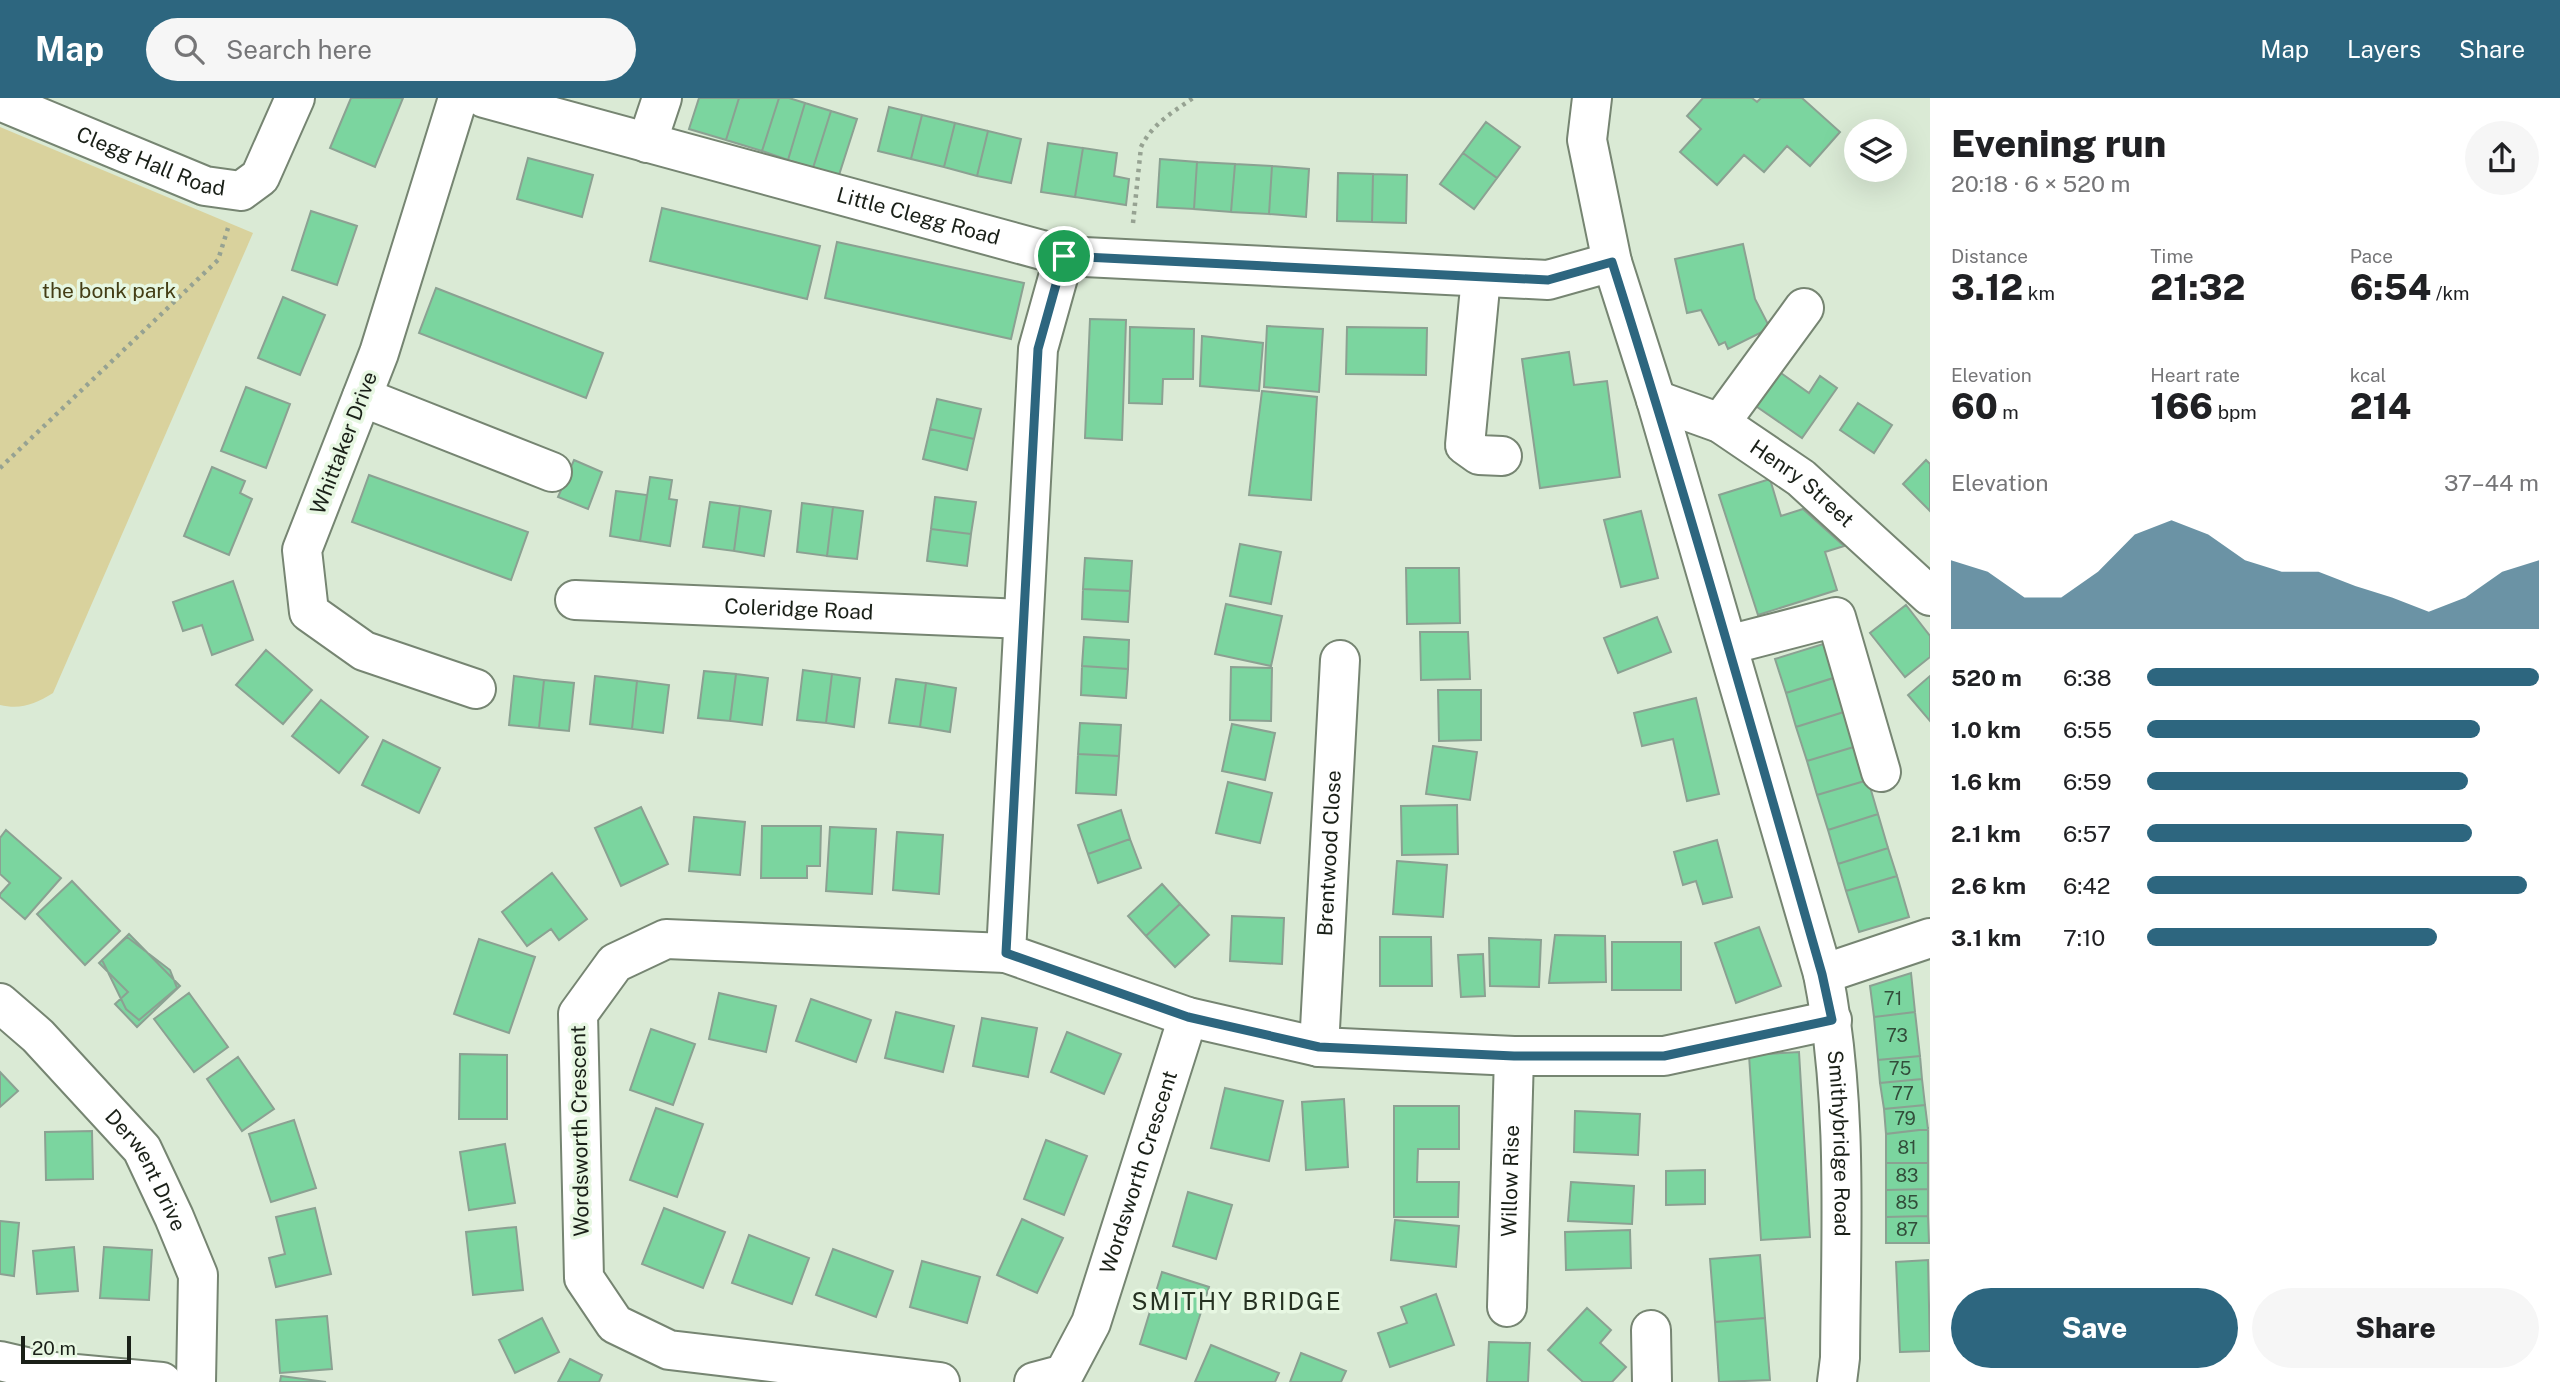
<!DOCTYPE html>
<html lang="en">
<head>
<meta charset="utf-8">
<style>
	:root { --surface:#fff; --page:#f6f6f6; --text:#202124; --muted:#757577; --accent:#2d667f }
	body { margin:0; font-family:"Public Sans",sans-serif; background:var(--page); color:var(--text); height:100vh; display:flex; flex-direction:column; font-size:26px; white-space:nowrap }
	* { box-sizing:border-box; margin:0 }
	p { font-size:23px; color:var(--muted) }
	.icon { flex:none; width:38px; height:38px; fill:none; stroke:currentColor; stroke-width:2; stroke-linecap:round; stroke-linejoin:round }
	.map { position:relative; flex:1; overflow:hidden }
	.drawer { display:flex; flex-direction:column; background:var(--surface); width:630px }
	.drawer>* { flex:none }
	.controls { position:absolute; left:1844px; top:21px; display:grid; gap:14px }
	.controls a { display:grid; place-items:center; width:63px; height:63px; border-radius:50%; background:var(--surface); box-shadow:0 7px 28px #0002; font-size:35px }
	.scale { position:absolute; left:21px; bottom:18px; width:110px; box-sizing:border-box; padding-left:7px; border:4px solid #1a2018; border-top:0; font-size:19px; line-height:24px; white-space:nowrap; color:#1a2018; -webkit-text-stroke:5px #e7f7e2; paint-order:stroke }
	.pin { position:absolute; display:grid; place-items:center; width:60px; height:60px; color:#fff; margin:-30px; border:4px solid #fff; border-radius:50%; box-shadow:0 2px 7px #0007 }
	.round { display:grid; place-items:center; flex:none; width:74px; height:74px; border-radius:37px; background:var(--page) }
	.summary { display:flex; align-items:center; justify-content:space-between; height:119px; padding:0 21px }
	h1 { font-size:38px; font-weight:800; line-height:52px }
	.metrics { display:grid; grid-template-columns:repeat(3,1fr); gap:10px; height:119px; padding:7px 21px }
	.metrics div { display:grid; align-content:center }
	.metrics b { font-size:35px; font-weight:800 }
	.metrics small { font-size:19px; font-weight:400 }
	.metrics p { font-size:19px }
	.chart { height:196px; padding:14px 21px }
	.chart p { display:flex; justify-content:space-between }
	.chart svg { width:100%; height:126px; margin-top:7px; fill:var(--accent); opacity:.7 }
	.cta { display:flex; gap:14px; margin-top:auto; padding:14px 21px }
	.cta a { flex:1; height:80px; border-radius:42px; background:var(--accent); color:#fff; font-size:28px; font-weight:800; line-height:80px; text-align:center }
	.cta a+a { background:var(--page); color:var(--text) }
	ul { padding:0 21px; list-style:none; font-size:23px }
	li { display:grid; grid-template-columns:112px 84px 1fr; align-items:center; height:52px }
	li i { height:18px; border-radius:9px; background:var(--accent) }
	header { display:flex; align-items:center; gap:42px; box-sizing:border-box; height:98px; padding:0 35px; background:var(--accent); color:#fff }
	header strong { font-size:33px }
	nav { display:flex; gap:38px; margin-inline-start:auto; font-size:24px }
	.search { width:490px; height:63px; background:var(--page); display:flex; align-items:center; gap:18px; box-sizing:border-box; padding:0 24px; border-radius:38px; color:var(--muted); font-size:26px }
	main { display:flex; flex:1; min-height:0 }
	.map>svg:first-child { display:block }
	.green { fill:#d9d29d }
	.building { fill:#7bd59f; stroke:#8ba192; stroke-width:2 }
	.lines { fill:none; stroke-linecap:round; stroke-linejoin:round }
	.minor-casing { stroke:#768572; stroke-width:42 }
	.path { stroke:#96a292; stroke-width:4.5; stroke-dasharray:3.5 5; stroke-linecap:butt }
	.minor { stroke:#fff; stroke-width:38 }
	.route-casing { stroke:#fff; stroke-width:14 }
	.route { stroke:#2d667f; stroke-width:9 }
	.labels { text-anchor:middle; stroke-width:7; stroke-linejoin:round; paint-order:stroke }
	.number-label { font-size:18px; fill:#324d3a }
	.street-label { font-size:21px; fill:#1a2018; stroke:#e7f7e2 }
	.park-label { font-size:21px; fill:#443e16; stroke:#e7f7e2 }
	.quarter-label { font-size:24px; letter-spacing:2px; fill:#263222; stroke:#e7f7e2 }
</style>
</head>
<body>
<header>
<strong>Map</strong>
<div class="search"><svg class="icon" aria-label="search" viewBox="0 0 24 24"><circle cx="10" cy="10" r="6"/><path d="M15 15l6 6"/></svg>Search here</div>
<nav><a>Map</a><a>Layers</a><a>Share</a></nav>
</header>
<main>
<div class="map">
<svg width="1930" height="1284" viewBox="0 0 1930 1284">
	<rect width="100%" height="100%" fill="#daead5"/>
	<!-- green -->
	<path class="green" d="M0,29L253,135L53,595C35,606 21,612 0,607Z"/>
	<!-- building -->
	<path class="building" d="M351,0H403L375,69L330,50Z
		M699,0H739L726,42L689,31Z
		M739,0H779L762,53L726,42Z
		M779,0H789L805,5L788,62L762,53Z
		M1703,0H1752L1757,4L1761,0H1802L1840,34L1810,68L1787,48L1764,74L1744,57L1717,87L1680,54L1701,31L1687,18Z
		M805,5L831,13L813,70L788,62Z
		M889,9L922,17L911,61L878,53Z
		M831,13L857,21L839,77L813,70Z
		M922,17L955,25L944,69L911,61Z
		M1486,24L1520,49L1497,80L1463,55Z
		M955,25L988,33L977,78L944,69Z
		M988,33L1021,41L1011,85L977,78Z
		M1048,45L1083,50L1075,99L1041,94Z
		M1083,50L1117,55L1114,78L1129,81L1126,107L1075,99Z
		M1463,55L1497,80L1474,111L1440,86Z
		M528,60L593,77L582,119L517,101Z
		M1160,61L1197,64L1194,111L1157,109Z
		M1197,64L1235,66L1231,114L1194,111Z
		M1235,66L1272,68L1269,116L1231,114Z
		M1272,68L1309,71L1306,119L1269,116Z
		M1338,75L1373,76L1372,124L1337,123Z
		M1373,76L1407,77L1406,125L1372,124Z
		M662,110L820,148L807,201L650,163Z
		M311,113L357,128L337,187L292,172Z
		M837,144L1024,185L1011,241L825,200Z
		M1743,146L1755,201L1770,230L1728,251L1725,244L1719,247L1701,212L1687,215L1675,161Z
		M436,190L603,255L586,300L419,235Z
		M283,199L325,217L300,277L258,260Z
		M1090,221L1126,222L1122,342L1085,340Z
		M1267,228L1323,231L1319,294L1264,289Z
		M1130,229L1194,231L1193,281H1163L1162,306L1129,305Z
		M1347,229L1427,230L1426,277L1346,276Z
		M1202,238L1263,245L1259,293L1200,288Z
		M1569,254L1574,287L1607,283L1620,379L1540,390L1522,261Z
		M1774,270L1809,295L1820,278L1837,290L1802,340L1750,304Z
		M246,289L290,306L266,370L221,353Z
		M1262,293L1317,299L1311,402L1249,397Z
		M937,301L981,311L974,341L930,331Z
		M1858,305L1892,327L1874,355L1840,332Z
		M930,331L974,341L967,372L923,361Z
		M574,362L602,374L588,411L558,399Z
		M1926,362L1930,366V413L1903,386Z
		M212,369L245,383L240,395L252,401L229,457L184,438Z
		M369,377L528,434L511,482L352,424Z
		M650,379L672,382L669,401L677,402L670,448L640,443Z
		M1770,381L1781,418L1803,411L1844,448L1825,454L1837,492L1758,517L1719,397Z
		M616,393L647,397L640,443L610,438Z
		M935,399L976,404L971,436L931,431Z
		M710,404L740,408L734,453L703,449Z
		M802,405L833,409L827,458L797,454Z
		M740,408L771,413L764,458L734,453Z
		M833,409L863,413L857,461L827,458Z
		M1641,413L1658,480L1621,489L1604,422Z
		M931,431L971,436L967,468L927,463Z
		M1240,446L1281,454L1271,506L1230,498Z
		M1085,460L1132,463L1130,493L1083,491Z
		M1406,470H1459L1460,525L1407,526Z
		M233,483L253,542L212,557L202,527L183,533L173,504Z
		M1083,491L1130,493L1128,524L1082,521Z
		M1226,506L1282,518L1271,568L1215,556Z
		M1906,507L1930,538V559L1905,579L1870,535Z
		M1657,519L1671,554L1618,575L1604,540Z
		M1420,534H1468L1470,581L1421,582Z
		M1084,539L1129,542L1128,571L1082,568Z
		M1833,543L1843,577L1786,595L1775,561Z
		M266,552L312,592L283,626L236,587Z
		M1082,568L1128,571L1126,600L1081,597Z
		M1231,569L1272,570L1271,623L1230,622Z
		M803,572L832,576L826,625L797,622Z
		M704,573L736,576L730,623L698,620Z
		M736,576L768,580L762,627L730,623Z
		M832,576L860,580L854,629L826,625Z
		M514,578L544,582L539,630L509,627Z
		M595,578L637,583L632,631L590,626Z
		M1930,578V623L1908,597Z
		M1836,579L1847,613L1796,629L1786,595Z
		M896,581L926,585L920,629L889,625Z
		M544,582L574,585L569,633L539,630Z
		M637,583L669,587L663,635L632,631Z
		M926,585L956,590L950,634L920,629Z
		M1438,592H1481V642L1439,643Z
		M1696,600L1719,696L1687,703L1673,641L1642,648L1634,615Z
		M321,602L368,639L339,675L292,638Z
		M1847,613L1857,648L1807,663L1796,629Z
		M1080,625L1121,627L1119,658L1078,656Z
		M1232,626L1275,635L1265,682L1222,673Z
		M383,642L440,670L419,715L362,687Z
		M1433,648L1477,654L1470,702L1426,696Z
		M1857,648L1868,682L1817,697L1807,663Z
		M1078,656L1119,658L1116,697L1076,695Z
		M1868,682L1878,716L1828,732L1817,697Z
		M1228,684L1272,695L1260,745L1216,735Z
		M1457,707L1458,756L1402,757L1401,708Z
		M641,709L668,766L621,788L595,730Z
		M1121,712L1130,741L1088,756L1078,727Z
		M1878,716L1888,750L1838,766L1828,732Z
		M694,719L745,724L740,777L689,773Z
		M762,728H821L820,768H807V780H761Z
		M830,729L876,731L872,796L826,793Z
		M6,732L61,780L25,821L0,799V796L10,785L0,776V740Z
		M897,734L943,737L939,796L893,792Z
		M1130,741L1141,770L1098,785L1088,756Z
		M1717,742L1732,799L1703,806L1696,783L1683,787L1674,754Z
		M1888,750L1897,778L1846,793L1838,766Z
		M1397,763L1447,767L1443,819L1393,816Z
		M552,775L587,821L559,842L551,831L527,848L502,814Z
		M1897,778L1909,819L1859,834L1846,793Z
		M72,783L120,833L85,867L37,816Z
		M1162,786L1180,806L1146,838L1128,818Z
		M1180,806L1209,837L1175,869L1146,838Z
		M1232,818L1284,820L1282,866L1230,863Z
		M1759,829L1781,888L1736,905L1715,845Z
		M129,836L180,888L137,929L115,906L128,894L99,865Z
		M1555,837L1605,838L1606,884L1549,885Z
		M127,839L170,872L177,890L139,922L126,911L102,862Z
		M1380,839H1431L1432,888H1380Z
		M1489,840L1541,842L1539,889L1490,888Z
		M479,841L535,859L509,935L454,916Z
		M1612,844H1681V892H1612Z
		M1483,856L1485,898L1461,899L1458,857Z
		M1911,875L1915,914L1874,919L1870,888Z
		M189,895L228,949L194,974L154,921Z
		M719,895L776,908L766,954L709,941Z
		M811,901L871,922L856,964L796,943Z
		M896,914L954,928L943,974L885,960Z
		M1915,914L1920,958L1878,962L1874,919Z
		M982,920L1037,930L1028,979L973,968Z
		M651,931L695,946L673,1007L630,992Z
		M1067,934L1121,956L1104,996L1051,974Z
		M1799,954L1810,1139L1761,1142L1749,957Z
		M460,956L507,957V1021H459Z
		M1920,958L1922,981L1880,985L1878,962Z
		M238,959L274,1011L242,1033L207,981Z
		M0,974L18,993L0,1009Z
		M1922,981L1925,1007L1884,1011L1880,985Z
		M1225,990L1283,1003L1269,1063L1211,1050Z
		M1344,1001L1348,1069L1306,1072L1302,1004Z
		M1925,1007L1928,1031L1886,1036L1884,1011Z
		M1394,1008H1459V1051H1418L1417,1084H1459L1458,1119H1394Z
		M656,1010L703,1026L677,1099L630,1082Z
		M1575,1013L1640,1016L1638,1057L1574,1054Z
		M294,1022L316,1090L271,1104L249,1036Z
		M1928,1031V1065H1886V1036Z
		M92,1033L93,1081L46,1082L45,1034Z
		M1046,1042L1087,1058L1064,1117L1024,1101Z
		M505,1046L515,1105L469,1112L460,1054Z
		M1886,1065H1928V1091L1886,1092Z
		M1705,1072V1106L1666,1107V1073Z
		M1571,1084L1634,1088L1632,1126L1568,1123Z
		M1928,1091V1118L1886,1119V1092Z
		M1188,1094L1232,1107L1216,1161L1173,1148Z
		M315,1110L331,1176L276,1189L269,1160L285,1156L276,1119Z
		M664,1110L725,1134L703,1190L642,1166Z
		M1928,1118L1929,1145H1886V1119Z
		M1022,1121L1063,1140L1037,1195L997,1177Z
		M1395,1122L1459,1128L1456,1169L1391,1162Z
		M0,1123L19,1125L14,1178L0,1176Z
		M516,1129L523,1192L473,1197L466,1134Z
		M1630,1132L1631,1170L1566,1172L1565,1134Z
		M749,1137L809,1160L792,1206L732,1185Z
		M74,1149L78,1193L37,1196L33,1153Z
		M104,1149L152,1152L149,1202L100,1200Z
		M833,1151L893,1173L876,1219L816,1197Z
		M1760,1157L1765,1220L1715,1224L1710,1161Z
		M1928,1162L1930,1253L1900,1254L1896,1164Z
		M922,1163L980,1179L967,1225L910,1209Z
		M1162,1174L1209,1189L1186,1261L1140,1246Z
		M1436,1196L1454,1247L1390,1269L1378,1235L1407,1225L1401,1209Z
		M1587,1210L1611,1232L1600,1245L1626,1269L1612,1284H1583L1548,1252Z
		M327,1218L332,1271L280,1275L276,1222Z
		M542,1220L559,1254L515,1275L499,1242Z
		M1765,1220L1770,1282L1719,1284L1715,1224Z
		M1489,1244L1530,1245L1528,1284H1487Z
		M1211,1247L1279,1275L1275,1284H1195Z
		M1301,1255L1346,1273L1341,1284H1290Z
		M570,1261L602,1277L599,1284H558Z
		M281,1278L326,1284H280Z"/>
	<g class="lines">
		<defs>
			<g id="minor">
				<path d="M458,0L379,255L302,452L309,514L364,553L476,591"/>
				<path id="s1" d="M484,0L1064,158L1548,182L1612,164"/>
				<path id="s2" d="M1592,0L1587,42L1612,164L1656,302L1823,876C1848,1002 1841,1132 1840,1260L1837,1284"/>
				<path id="s3" d="M0,3L205,88L241,93L260,79L295,0"/>
				<path d="M647,45L662,0"/>
				<path d="M1064,158L1038,251L1006,855L1188,919L1319,949L1514,958H1664L1832,922"/>
				<path d="M1481,179L1465,347L1479,357L1502,358"/>
				<path d="M362,299L552,374"/>
				<path id="s4" d="M1656,302L1720,325L1801,380L1930,498"/>
				<path d="M1720,325L1804,210"/>
				<path id="s5" d="M575,502L1023,521"/>
				<path d="M1728,547L1836,519L1881,674"/>
				<path d="M1823,876L1930,840"/>
				<path id="s6" d="M0,905L38,938L142,1051L174,1119L198,1177L196,1284"/>
				<path id="s7" d="M1319,949L1340,562"/>
				<path id="s8" d="M1507,1209L1514,958"/>
				<path d="M1651,1232L1652,1284"/>
				<path d="M0,1263L43,1273L162,1284"/>
				<path d="M940,1284L669,1252L615,1226L584,1180L578,916L615,865L666,841L1006,855"/>
				<path id="s9" d="M1034,1284L1064,1276L1091,1225L1188,919"/>
			</g>
		</defs>
		<!-- minor casing -->
		<use href="#minor" class="minor-casing"/>
		<!-- path -->
		<path class="path" d="M1133,125L1141,49C1152,26 1173,14 1193,0
			M0,370L218,162L228,130"/>
		<!-- minor -->
		<use href="#minor" class="minor"/>
	</g>
	<g class="lines">
		<defs>
			<path id="route" d="M1064,158L1548,182L1612,164C1687,400 1754,638 1822,876L1832,922L1664,958H1514L1319,949L1188,919L1006,855L1038,251Z"/>
		</defs>
		<!-- route casing -->
		<use href="#route" class="route-casing"/>
		<!-- route -->
		<use href="#route" class="route"/>
	</g>
	<g class="labels">
		<!-- number labels -->
		<g class="number-label">
			<text x="1893" y="907">71</text>
			<text x="1897" y="944">73</text>
			<text x="1900" y="977">75</text>
			<text x="1903" y="1002">77</text>
			<text x="1905" y="1027">79</text>
			<text x="1907" y="1056">81</text>
			<text x="1907" y="1084">83</text>
			<text x="1907" y="1111">85</text>
			<text x="1907" y="1138">87</text>
		</g>
		<!-- street labels -->
		<g class="street-label">
			<text dy="7" stroke="none"><textPath href="#s3" startOffset="163">Clegg Hall Road</textPath></text>
			<text dy="7" stroke="none"><textPath href="#s1" startOffset="450">Little Clegg Road</textPath></text>
			<text transform="translate(344 345) rotate(-69)" y="7">Whittaker Drive</text>
			<text dy="7" stroke="none"><textPath href="#s4" startOffset="170">Henry Street</textPath></text>
			<text dy="7" stroke="none"><textPath href="#s5" startOffset="224">Coleridge Road</textPath></text>
			<text dy="7" stroke="none"><textPath href="#s7" startOffset="194">Brentwood Close</textPath></text>
			<text transform="translate(580 1033) rotate(-91)" y="7">Wordsworth Crescent</text>
			<text dy="7" stroke="none"><textPath href="#s2" startOffset="1080">Smithybridge Road</textPath></text>
			<text dy="7" stroke="none"><textPath href="#s6" startOffset="224">Derwent Drive</textPath></text>
			<text dy="7" stroke="none"><textPath href="#s9" startOffset="247">Wordsworth Crescent</textPath></text>
			<text dy="7" stroke="none"><textPath href="#s8" startOffset="126">Willow Rise</textPath></text>
		</g>
		<!-- park labels -->
		<g class="park-label">
			<text x="109" y="200">the bonk park</text>
		</g>
		<!-- quarter labels -->
		<g class="quarter-label">
			<text x="1237" y="1212">SMITHY BRIDGE</text>
		</g>
	</g>
</svg>
<div class="controls">
<a><svg class="icon" aria-label="layers" viewBox="0 0 24 24"><path d="M12 4l9 5-9 5-9-5zM3 14l9 5 9-5"/></svg></a>
</div>
<div class="scale">20 m</div>
<div class="pin" style="left:1064px;top:158px;background:#1e9e55"><svg class="icon" aria-label="arrive" viewBox="0 0 24 24"><path d="M6 21V4h12l-3 4 3 4H6"/></svg></div>
</div>
<section class="drawer">
<div class="summary"><div><h1>Evening run</h1><p>20:18 · 6 × 520 m</p></div><a class="round"><svg class="icon" aria-label="share" viewBox="0 0 24 24"><path d="M12 15V3M7 8l5-5 5 5M5 13v7h14v-7"/></svg></a></div>
<div class="metrics">
<div><p>Distance</p><b>3.12<small> km</small></b></div>
<div><p>Time</p><b>21:32</b></div>
<div><p>Pace</p><b>6:54<small> /km</small></b></div>
</div>
<div class="metrics">
<div><p>Elevation</p><b>60<small> m</small></b></div>
<div><p>Heart rate</p><b>166<small> bpm</small></b></div>
<div><p>kcal</p><b>214</b></div>
</div>
<div class="chart"><p><span>Elevation</span>37–44 m</p>
<svg viewBox="0 0 160 44" preserveAspectRatio="none"><path d="M0 44V20L10 24L20 33L30 33L40 24L50 11L60 6L70 11L80 20L90 24L100 24L110 29L120 33L130 38L140 33L150 24L160 20V44z"/></svg>
</div>
<ul>
<li><b>520 m</b>6:38<i style="width:100%"></i></li>
<li><b>1.0 km</b>6:55<i style="width:85%"></i></li>
<li><b>1.6 km</b>6:59<i style="width:82%"></i></li>
<li><b>2.1 km</b>6:57<i style="width:83%"></i></li>
<li><b>2.6 km</b>6:42<i style="width:97%"></i></li>
<li><b>3.1 km</b>7:10<i style="width:74%"></i></li>
</ul>
<div class="cta"><a>Save</a><a>Share</a></div>
</section>
</main>
</body>
</html>
